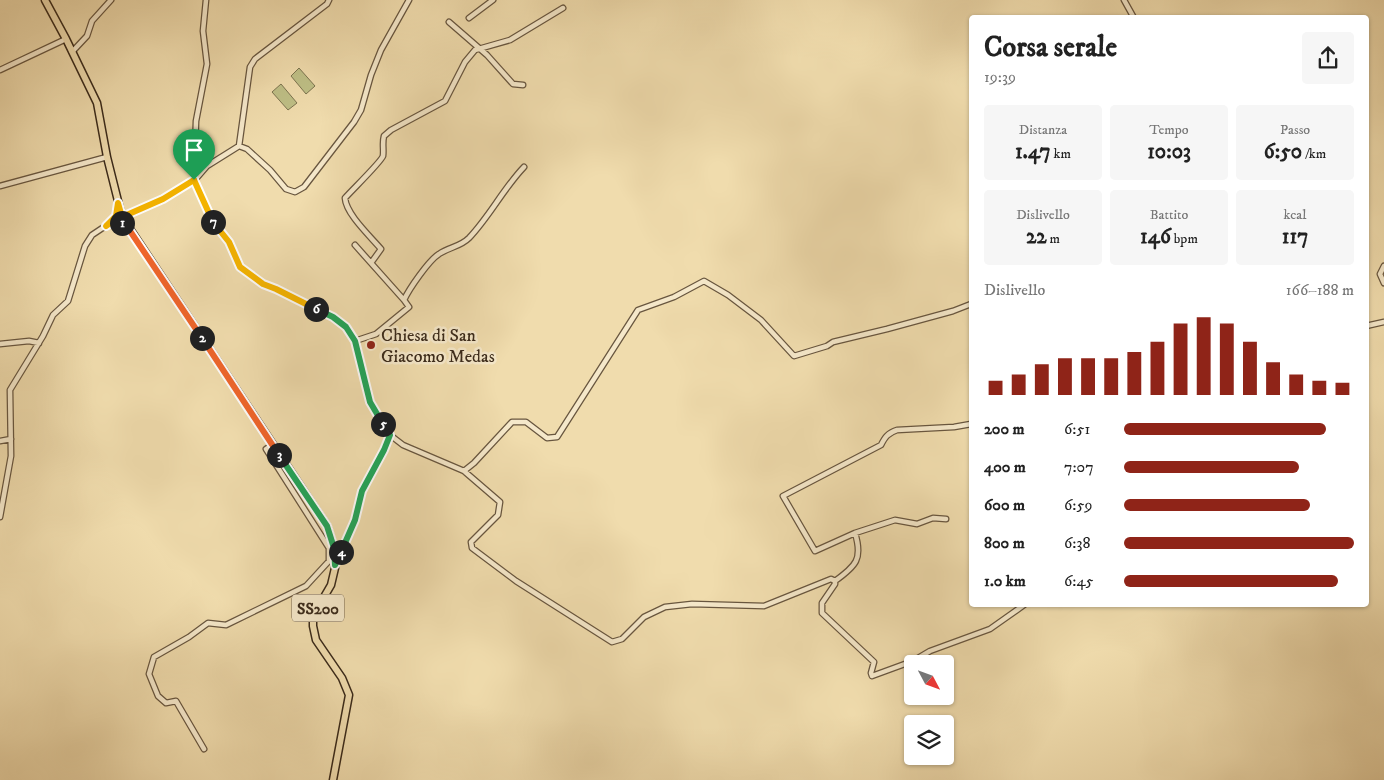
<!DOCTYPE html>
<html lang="it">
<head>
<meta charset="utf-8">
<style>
	:root { --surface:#fff; --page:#f6f6f6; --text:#222; --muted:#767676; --accent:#8f2418 }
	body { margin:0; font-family:"IM FELL DW Pica",serif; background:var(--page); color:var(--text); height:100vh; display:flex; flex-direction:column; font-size:19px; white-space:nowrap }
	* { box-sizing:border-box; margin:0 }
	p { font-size:16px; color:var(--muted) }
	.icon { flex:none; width:28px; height:28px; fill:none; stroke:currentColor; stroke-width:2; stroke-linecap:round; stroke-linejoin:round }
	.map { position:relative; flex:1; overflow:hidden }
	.details { position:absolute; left:969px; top:15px; width:400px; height:592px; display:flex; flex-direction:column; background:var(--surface); border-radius:5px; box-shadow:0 1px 4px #0004 }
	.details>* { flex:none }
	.needle { width:32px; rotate:131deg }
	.controls { position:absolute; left:904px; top:655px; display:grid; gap:10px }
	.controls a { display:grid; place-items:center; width:50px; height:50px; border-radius:5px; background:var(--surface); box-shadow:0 1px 4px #0004; font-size:25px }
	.pin { position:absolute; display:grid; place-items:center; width:42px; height:42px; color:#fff; margin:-51px -21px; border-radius:50% 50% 50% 0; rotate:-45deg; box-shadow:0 0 5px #0007 }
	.pin .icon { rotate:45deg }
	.km { position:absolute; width:25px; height:25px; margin:-12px; border-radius:50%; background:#222; color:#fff; font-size:14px; line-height:25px; text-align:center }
	.round { display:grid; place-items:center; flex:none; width:52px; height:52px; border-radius:5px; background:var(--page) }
	.headline { display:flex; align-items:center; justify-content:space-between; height:85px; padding:0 15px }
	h1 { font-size:28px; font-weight:700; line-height:38px }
	.stats { display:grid; grid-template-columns:repeat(3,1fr); gap:8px; height:85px; padding:5px 15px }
	.stats div { display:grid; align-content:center; border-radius:5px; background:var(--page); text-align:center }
	.stats b { font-size:21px; font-weight:700 }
	.stats small { font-size:14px; font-weight:400 }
	.stats p { font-size:14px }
	.chart { height:140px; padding:10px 15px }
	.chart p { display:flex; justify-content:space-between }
	.chart svg { width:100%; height:90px; margin-top:5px; stroke:var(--accent); stroke-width:6 }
	ul { padding:0 15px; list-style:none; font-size:16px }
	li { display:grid; grid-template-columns:80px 60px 1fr; align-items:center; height:38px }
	li i { height:12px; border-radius:6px; background:var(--accent) }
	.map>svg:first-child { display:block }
	.garden { fill:#bebf86; stroke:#7c7450 }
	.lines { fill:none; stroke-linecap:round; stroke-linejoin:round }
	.street-casing { stroke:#68563f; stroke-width:7 }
	.primary-casing { stroke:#3a2a1a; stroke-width:9 }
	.street { stroke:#f5e8ca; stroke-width:4.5 }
	.primary { stroke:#f0dcad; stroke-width:6 }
	.split-1-casing { stroke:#fff; stroke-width:10 }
	.split-2-casing { stroke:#fff; stroke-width:10 }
	.split-3-casing { stroke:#fff; stroke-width:10 }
	.split-4-casing { stroke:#fff; stroke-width:10 }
	.split-5-casing { stroke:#fff; stroke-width:10 }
	.split-6-casing { stroke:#fff; stroke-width:10 }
	.split-7-casing { stroke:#fff; stroke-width:10 }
	.split-8-casing { stroke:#fff; stroke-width:10 }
	.split-1 { stroke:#f5b400; stroke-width:6 }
	.split-2 { stroke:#f0652b; stroke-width:6 }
	.split-3 { stroke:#f0652b; stroke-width:6 }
	.split-4 { stroke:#22a559; stroke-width:6 }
	.split-5 { stroke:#22a559; stroke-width:6 }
	.split-6 { stroke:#22a559; stroke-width:6 }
	.split-7 { stroke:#f5b400; stroke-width:6 }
	.split-8 { stroke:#f5b400; stroke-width:6 }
	.poi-dot { fill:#8f2418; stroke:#f5e8ca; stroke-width:2 }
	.labels { text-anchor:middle; stroke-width:5; stroke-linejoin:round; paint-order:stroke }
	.shield { fill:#f5e8ca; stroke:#72634f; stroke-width:1 }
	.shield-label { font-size:16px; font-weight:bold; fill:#3a2a1a }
	.poi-label { font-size:18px; fill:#3a2a1a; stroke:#f5e8ca; text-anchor:start }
</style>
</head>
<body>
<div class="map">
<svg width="1384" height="780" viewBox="0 0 1384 780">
	<rect width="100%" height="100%" fill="#f0dcad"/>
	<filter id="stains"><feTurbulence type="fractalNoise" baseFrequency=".004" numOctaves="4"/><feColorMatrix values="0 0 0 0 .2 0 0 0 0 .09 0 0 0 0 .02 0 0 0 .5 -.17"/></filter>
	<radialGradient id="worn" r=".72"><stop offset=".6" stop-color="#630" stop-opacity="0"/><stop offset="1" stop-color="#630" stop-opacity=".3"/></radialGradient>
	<!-- garden -->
	<path class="garden" d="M299,68L315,86L306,94L291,76Z
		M281,84L297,103L288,110L272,92Z"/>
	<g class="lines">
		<defs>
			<path id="street" d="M206,0L203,31L207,64L196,121L194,181L214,223L229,242L240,267L263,284L276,289L300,302L333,317L346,327L355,341L370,402L390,435L403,445L464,471L500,502L498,515L471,542L472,548L516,581L612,642L622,639L644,617L665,607L692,604L764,606L831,579L835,581V584L822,603V613L874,662L871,673L872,676L913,661L930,651L990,629L1024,605
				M1124,0L1134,18
				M469,18L493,0
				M449,22L487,55L513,84L523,85
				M72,52L87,36L92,21L111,0
				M0,70L66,39
				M239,146L250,67L255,59L327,4L329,0
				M0,186L107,157
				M111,221L116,216L118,206
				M355,245L371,263L381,249C370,236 346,214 345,198C352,190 381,162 383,156C384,149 382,143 384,136L391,130L445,101L465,62L475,50L510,40L563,8
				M371,263L404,300
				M1384,266L1380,274L1384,283
				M1366,326L1384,322
				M355,341L376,334L409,307L404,300C409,289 429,260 439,254C449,247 460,247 469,238C490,216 503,189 524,167
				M0,344L29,341L39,343
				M0,441L11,439
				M464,471L474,463L512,422H526L547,438L557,437L638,310L674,297L704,281L728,295L761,320L794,356L827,346L833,342L887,329L953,311L971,304
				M0,517L11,456L10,390L43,336L53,315L68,301L85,246L92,235L104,227L127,214L163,199L194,181L207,166L239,146L247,149L270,170L286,189L295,192L304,187L354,122L361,110L371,75L381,50L409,0
				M855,533L895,520L917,524L933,518L946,519
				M336,564L355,520L362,491L384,450L390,435
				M835,581C856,566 863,559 855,533L815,551L783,496L881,445C885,437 888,433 897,430L954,427L971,424
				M204,749L176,701L166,703L158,696L149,674L154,657L189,637L208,623L226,625L306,586L329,561V548L266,449L272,445"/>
			<path id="primary" d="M45,0L66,39L97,103L107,157L122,217L327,526L334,548L335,568L331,585L313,616V626L316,640L342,678L349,695L333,780"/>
		</defs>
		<!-- street casing -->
		<use href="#street" class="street-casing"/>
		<!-- primary casing -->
		<use href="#primary" class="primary-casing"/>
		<!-- street -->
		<use href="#street" class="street"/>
		<!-- primary -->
		<use href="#primary" class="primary"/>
	</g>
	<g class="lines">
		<defs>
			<path id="split-1" d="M122,223H110L106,226L116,216L118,203L122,217L163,199L194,180"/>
			<path id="split-2" d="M122,223L128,228L202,338"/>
			<path id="split-3" d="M202,338L279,455"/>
			<path id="split-4" d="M279,455L327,526L334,548L335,565L341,552"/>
			<path id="split-5" d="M341,552L355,520L362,491L384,450L390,435L383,424"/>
			<path id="split-6" d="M316,309L333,317L346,327L355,341L370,402L383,424"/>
			<path id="split-7" d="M213,222L229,242L240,267L263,284L276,289L316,309"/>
			<path id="split-8" d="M194,180L213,222"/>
		</defs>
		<!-- split-1 casing -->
		<use href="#split-1" class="split-1-casing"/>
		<!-- split-2 casing -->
		<use href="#split-2" class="split-2-casing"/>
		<!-- split-3 casing -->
		<use href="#split-3" class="split-3-casing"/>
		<!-- split-4 casing -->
		<use href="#split-4" class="split-4-casing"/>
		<!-- split-5 casing -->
		<use href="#split-5" class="split-5-casing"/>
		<!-- split-6 casing -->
		<use href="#split-6" class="split-6-casing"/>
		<!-- split-7 casing -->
		<use href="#split-7" class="split-7-casing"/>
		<!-- split-8 casing -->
		<use href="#split-8" class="split-8-casing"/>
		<!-- split-1 -->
		<use href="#split-1" class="split-1"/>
		<!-- split-2 -->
		<use href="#split-2" class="split-2"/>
		<!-- split-3 -->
		<use href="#split-3" class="split-3"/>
		<!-- split-4 -->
		<use href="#split-4" class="split-4"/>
		<!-- split-5 -->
		<use href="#split-5" class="split-5"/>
		<!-- split-6 -->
		<use href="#split-6" class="split-6"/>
		<!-- split-7 -->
		<use href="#split-7" class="split-7"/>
		<!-- split-8 -->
		<use href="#split-8" class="split-8"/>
	</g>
	<!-- markers -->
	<circle class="poi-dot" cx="371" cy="345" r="5"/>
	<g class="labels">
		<!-- shield labels -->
		<rect class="shield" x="292" y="594.5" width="52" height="27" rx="4"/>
		<g class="shield-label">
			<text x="318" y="614">SS200</text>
		</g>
		<!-- poi labels -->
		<g class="poi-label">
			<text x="381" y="341">Chiesa di San<tspan x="381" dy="21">Giacomo Medas</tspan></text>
		</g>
	</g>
	<rect width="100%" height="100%" filter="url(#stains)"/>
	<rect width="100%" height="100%" fill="url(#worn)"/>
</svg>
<div class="controls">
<a><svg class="needle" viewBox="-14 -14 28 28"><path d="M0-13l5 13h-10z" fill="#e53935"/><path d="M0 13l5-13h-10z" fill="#767676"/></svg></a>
<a><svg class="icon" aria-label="layers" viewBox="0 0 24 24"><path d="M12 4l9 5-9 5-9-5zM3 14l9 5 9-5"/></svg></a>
</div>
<div class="pin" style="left:194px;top:180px;background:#1e9e55"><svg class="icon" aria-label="arrive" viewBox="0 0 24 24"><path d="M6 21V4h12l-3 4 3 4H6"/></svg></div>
<b class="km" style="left:122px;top:223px">1</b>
<b class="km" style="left:202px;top:338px">2</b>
<b class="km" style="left:279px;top:455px">3</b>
<b class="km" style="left:341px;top:552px">4</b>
<b class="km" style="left:383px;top:424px">5</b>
<b class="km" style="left:316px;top:309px">6</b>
<b class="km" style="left:213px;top:222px">7</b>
<section class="details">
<div class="headline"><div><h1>Corsa serale</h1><p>19:39</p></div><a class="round"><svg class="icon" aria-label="share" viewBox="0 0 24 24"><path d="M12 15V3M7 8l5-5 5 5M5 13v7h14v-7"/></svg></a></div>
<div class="stats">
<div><p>Distanza</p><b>1.47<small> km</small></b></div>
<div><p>Tempo</p><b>10:03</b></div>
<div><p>Passo</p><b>6:50<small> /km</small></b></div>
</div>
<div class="stats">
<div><p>Dislivello</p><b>22<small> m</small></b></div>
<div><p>Battito</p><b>146<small> bpm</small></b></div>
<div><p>kcal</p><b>117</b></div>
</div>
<div class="chart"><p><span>Dislivello</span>166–188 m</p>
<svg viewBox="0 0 160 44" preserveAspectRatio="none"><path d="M5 44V37M15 44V34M25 44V29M35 44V26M45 44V26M55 44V26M65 44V23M75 44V18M85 44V9M95 44V6M105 44V9M115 44V18M125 44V28M135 44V34M145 44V37M155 44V38"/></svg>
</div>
<ul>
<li><b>200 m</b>6:51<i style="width:88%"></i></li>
<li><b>400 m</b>7:07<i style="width:76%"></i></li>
<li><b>600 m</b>6:59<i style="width:81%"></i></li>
<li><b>800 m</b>6:38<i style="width:100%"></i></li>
<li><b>1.0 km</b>6:45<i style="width:93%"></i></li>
</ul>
</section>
</div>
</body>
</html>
